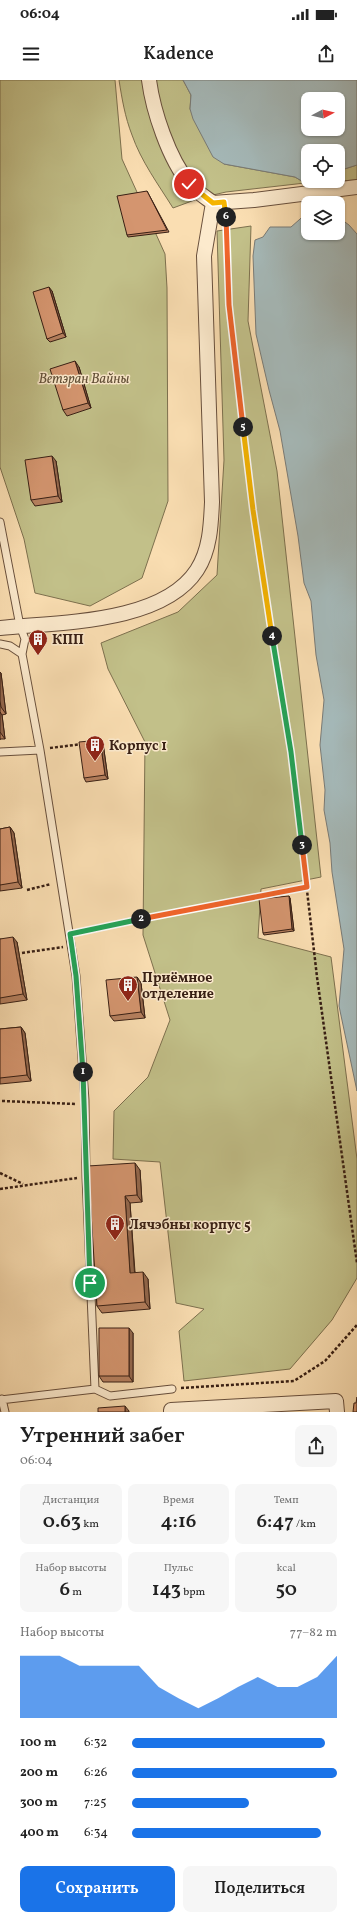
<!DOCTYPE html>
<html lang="ru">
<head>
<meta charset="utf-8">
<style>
	:root { --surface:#fff; --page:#f6f6f6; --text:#222; --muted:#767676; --accent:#1a73e8 }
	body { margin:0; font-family:Vollkorn,serif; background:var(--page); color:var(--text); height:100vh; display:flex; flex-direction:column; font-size:15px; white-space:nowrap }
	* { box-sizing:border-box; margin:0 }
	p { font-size:13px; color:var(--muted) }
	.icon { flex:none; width:22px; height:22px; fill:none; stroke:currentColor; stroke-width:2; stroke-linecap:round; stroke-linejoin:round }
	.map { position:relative; height:1332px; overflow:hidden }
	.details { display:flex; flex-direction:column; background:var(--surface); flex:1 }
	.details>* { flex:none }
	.needle { width:26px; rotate:83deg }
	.buttons { position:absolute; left:301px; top:12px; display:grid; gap:8px }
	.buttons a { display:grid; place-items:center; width:44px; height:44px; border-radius:8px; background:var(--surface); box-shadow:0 1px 3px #0004; font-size:20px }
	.pin { position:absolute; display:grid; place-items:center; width:34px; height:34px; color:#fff; margin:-17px; border:2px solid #fff; border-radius:50%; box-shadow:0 1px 4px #0007 }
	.km { position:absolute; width:20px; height:20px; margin:-10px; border-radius:50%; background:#222; color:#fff; font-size:11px; line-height:20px; text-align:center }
	.round { display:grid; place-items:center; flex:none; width:42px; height:42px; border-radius:8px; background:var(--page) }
	.head { display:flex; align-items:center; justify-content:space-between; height:68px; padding:0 20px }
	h1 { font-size:22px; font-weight:600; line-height:30px }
	.metrics { display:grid; grid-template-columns:repeat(3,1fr); gap:6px; height:68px; padding:4px 20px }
	.metrics div { display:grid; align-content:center; border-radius:8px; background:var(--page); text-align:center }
	.metrics b { font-size:20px; font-weight:600 }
	.metrics small { font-size:11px; font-weight:400 }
	.metrics p { font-size:11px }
	.chart { height:112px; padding:8px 20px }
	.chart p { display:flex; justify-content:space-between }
	.chart svg { width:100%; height:72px; margin-top:4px; fill:var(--accent); opacity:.7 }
	.primary-button { display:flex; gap:8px; margin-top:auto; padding:8px 20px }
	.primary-button a { flex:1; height:46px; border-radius:8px; background:var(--accent); color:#fff; font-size:16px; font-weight:600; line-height:46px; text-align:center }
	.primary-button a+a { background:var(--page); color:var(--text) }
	ul { padding:0 20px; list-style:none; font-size:13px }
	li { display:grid; grid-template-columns:64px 48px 1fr; align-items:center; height:30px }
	li i { height:10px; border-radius:5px; background:var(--accent) }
	.status { display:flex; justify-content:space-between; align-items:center; height:28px; padding:0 20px; background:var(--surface); direction:ltr }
	.status svg { height:11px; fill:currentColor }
	header { display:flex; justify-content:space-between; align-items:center; height:52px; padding:0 20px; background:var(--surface); font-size:18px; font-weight:600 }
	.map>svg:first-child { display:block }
	.green { fill:#c2c089; stroke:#7d704e }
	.water { fill:#a5b9b9; stroke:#797b77; fill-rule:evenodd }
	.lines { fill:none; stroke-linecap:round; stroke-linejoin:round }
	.service-casing { stroke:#684f3c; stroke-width:9 }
	.minor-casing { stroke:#684f3c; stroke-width:16 }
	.path { stroke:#381f14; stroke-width:2.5; stroke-dasharray:3 2; stroke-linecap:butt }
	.service { stroke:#fceacd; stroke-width:7 }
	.minor { stroke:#fceacd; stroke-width:14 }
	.wall { fill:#b6805f; stroke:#381f14 }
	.shaded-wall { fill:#94684e; stroke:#381f14 }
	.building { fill:#d4956f; stroke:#381f14 }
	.split-1-casing { stroke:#fff; stroke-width:8 }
	.split-2-casing { stroke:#fff; stroke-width:8 }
	.split-3-casing { stroke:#fff; stroke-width:8 }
	.split-4-casing { stroke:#fff; stroke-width:8 }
	.split-5-casing { stroke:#fff; stroke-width:8 }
	.split-6-casing { stroke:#fff; stroke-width:8 }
	.split-7-casing { stroke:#fff; stroke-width:8 }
	.split-1 { stroke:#22a559; stroke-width:5 }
	.split-2 { stroke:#22a559; stroke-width:5 }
	.split-3 { stroke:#f0652b; stroke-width:5 }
	.split-4 { stroke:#22a559; stroke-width:5 }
	.split-5 { stroke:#f5b400; stroke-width:5 }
	.split-6 { stroke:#f0652b; stroke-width:5 }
	.split-7 { stroke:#f5b400; stroke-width:5 }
	.labels { text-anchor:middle; stroke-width:3; stroke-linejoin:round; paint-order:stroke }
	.park-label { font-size:14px; font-style:italic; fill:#614f37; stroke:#fceacd }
	.poi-label { font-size:14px; font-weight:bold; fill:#381f14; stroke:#fceacd; text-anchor:start }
</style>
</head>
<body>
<div class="status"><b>06:04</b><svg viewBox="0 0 49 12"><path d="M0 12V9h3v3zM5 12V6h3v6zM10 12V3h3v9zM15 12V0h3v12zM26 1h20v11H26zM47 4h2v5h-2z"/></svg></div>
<header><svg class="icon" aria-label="menu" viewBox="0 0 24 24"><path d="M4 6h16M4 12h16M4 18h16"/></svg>Kadence<svg class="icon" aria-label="share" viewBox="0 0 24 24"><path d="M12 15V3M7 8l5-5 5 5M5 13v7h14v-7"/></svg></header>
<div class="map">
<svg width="357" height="1332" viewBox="0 0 357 1332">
	<rect width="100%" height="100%" fill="#fadeb2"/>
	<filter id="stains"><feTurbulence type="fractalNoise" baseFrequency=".005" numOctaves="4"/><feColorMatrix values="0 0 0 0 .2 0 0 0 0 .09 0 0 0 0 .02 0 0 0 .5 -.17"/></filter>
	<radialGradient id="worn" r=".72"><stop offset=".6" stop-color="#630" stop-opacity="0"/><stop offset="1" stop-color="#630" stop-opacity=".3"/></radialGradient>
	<!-- green -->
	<path class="green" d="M0,0H115L122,79L165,174L167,208L168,421L142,498L90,526L35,513L24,459L0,387Z
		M119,0H183L191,15L190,29L224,84L295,97L305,103L226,112L200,118L173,128C158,104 141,81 132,55C125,37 122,19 119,0Z
		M357,85V100L338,101V91Z
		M251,146L248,241L277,391L321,797L261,809L258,858L331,877L357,1079V1198L332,1240L290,1289L184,1301L179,1251L204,1229L176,1223L160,1082L113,1079L114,1031L148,997L170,940L143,855L145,662L108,589L101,563L178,532L217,495L224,380L217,151Z"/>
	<!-- water -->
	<path class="water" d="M183,0H357V85L338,91V71H308V101H328L305,103L295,97L224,84L213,77L193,39L190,29L191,15ZM308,19H338V49H308Z
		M308,132V153H338V137L349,145L357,154V1011L339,926L344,869L332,792L330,763L324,730L325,710L320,665L324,620L316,575L311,521L304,503L298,456L280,351L269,310L256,254L253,176L255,160L263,157L270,147H291Z"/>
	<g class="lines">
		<defs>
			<path id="service" d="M0,442L20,546L25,559L22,574L40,670L76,896L85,1020L86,1097L95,1309L0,1320
				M0,564L10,566L22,574
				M0,672L40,670
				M95,1309L110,1316L172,1309
				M2,1319L5,1332"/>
			<path id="minor" d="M149,0C153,31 169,79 189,103C195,111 205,117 213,123
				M0,548C58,542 162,544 197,490C210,470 211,445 212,422L204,176L213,123L254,120L357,107
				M171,1332V1330L336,1321L337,1332"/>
		</defs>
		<!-- service casing -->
		<use href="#service" class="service-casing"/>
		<!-- minor casing -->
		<use href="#minor" class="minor-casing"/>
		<!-- path -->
		<path class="path" d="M226,138L229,225L253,430L291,672L317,897L357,1183
			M50,668L82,664
			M27,810L51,804
			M78,852L307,807
			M22,873L63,867
			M2,1021L76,1024
			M0,1093L23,1104
			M0,1109L77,1098
			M181,1308L294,1301L325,1281L357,1245"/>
		<!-- service -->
		<use href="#service" class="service"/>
		<!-- minor -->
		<use href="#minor" class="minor"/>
	</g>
	<!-- wall -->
	<path class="wall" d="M147,111L169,152L128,157L127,155Z
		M52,211L66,257L50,262L47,259Z
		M79,287L91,328L67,336L63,330Z
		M56,381L62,422L35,426L31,420Z
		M0,592L1,593L6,634L2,635L5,659H0V660Z
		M100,660L103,663L108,699L86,702L84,698Z
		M10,747L14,753L22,808L0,811V749Z
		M290,818L294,851L264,855L263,853Z
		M0,859L17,862L27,920L0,924Z
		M137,897L141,903L145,938L114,941L110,936Z
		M21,947L25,953L31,1001L0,1004V949Z
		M88,1086L140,1090L142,1122L130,1123L135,1192L148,1199L150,1229L102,1233L97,1226Z
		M133,1253V1302H103L99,1296Z"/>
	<!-- shaded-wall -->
	<path class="shaded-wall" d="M49,207L52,211L66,257L63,253Z
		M75,281L79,287L91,328L88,323Z
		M52,376L56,381L62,422L58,416Z
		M0,592L1,593L6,634L1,627L0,621Z
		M0,632L2,635L5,659L0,652Z
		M100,660L103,663L108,699L105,695Z
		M10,747L14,753L22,808L18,802Z
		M289,816L290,818L294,851L292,849Z
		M13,857L17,862L27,920L23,914Z
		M137,897L141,903L145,938L141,932Z
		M21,947L25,953L31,1001L27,995Z
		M135,1083L140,1090L142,1122L137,1115Z
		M125,1116L130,1123L135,1200L130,1193Z
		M143,1192L148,1199L150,1229L145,1222Z
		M129,1248L133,1253V1302L129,1296Z
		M125,1326L129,1331V1332H125Z"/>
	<!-- building -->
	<path class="building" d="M147,111L167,150L127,155L117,116Z
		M49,207L63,253L47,259L33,212Z
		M75,281L88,323L63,330L50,289Z
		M52,376L58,416L31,420L25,380Z
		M100,660L105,695L84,698L79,662Z
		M10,747L18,802L0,805V749Z
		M289,816L292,849L263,853L259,819Z
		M13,857L23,914L0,918V859Z
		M137,897L141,932L110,936L106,900Z
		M21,947L27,995L0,998V949Z
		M135,1083L137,1115L125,1116L130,1193L143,1192L145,1222L97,1226L88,1086Z
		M99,1248H129V1296H99Z
		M357,1317V1332H353L354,1323H356Z
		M125,1326V1332H98V1328Z"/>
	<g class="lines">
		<defs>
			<path id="split-1" d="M83,992L90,1203"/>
			<path id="split-2" d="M83,992L76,896L70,854L141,839"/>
			<path id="split-3" d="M141,839L307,807L302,765"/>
			<path id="split-4" d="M272,556L291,672L302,765"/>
			<path id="split-5" d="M243,347L253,430L272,556"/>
			<path id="split-6" d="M226,137L229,225L243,347"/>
			<path id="split-7" d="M189,104L213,123L224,122L226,137"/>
		</defs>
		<!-- split-1 casing -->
		<use href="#split-1" class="split-1-casing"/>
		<!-- split-2 casing -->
		<use href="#split-2" class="split-2-casing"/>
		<!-- split-3 casing -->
		<use href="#split-3" class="split-3-casing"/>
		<!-- split-4 casing -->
		<use href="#split-4" class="split-4-casing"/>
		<!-- split-5 casing -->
		<use href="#split-5" class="split-5-casing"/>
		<!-- split-6 casing -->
		<use href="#split-6" class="split-6-casing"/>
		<!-- split-7 casing -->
		<use href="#split-7" class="split-7-casing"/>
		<!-- split-1 -->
		<use href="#split-1" class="split-1"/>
		<!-- split-2 -->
		<use href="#split-2" class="split-2"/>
		<!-- split-3 -->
		<use href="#split-3" class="split-3"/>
		<!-- split-4 -->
		<use href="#split-4" class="split-4"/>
		<!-- split-5 -->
		<use href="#split-5" class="split-5"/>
		<!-- split-6 -->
		<use href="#split-6" class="split-6"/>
		<!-- split-7 -->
		<use href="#split-7" class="split-7"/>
	</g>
	<!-- icons -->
	<defs>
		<symbol id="building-pin" viewBox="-11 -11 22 30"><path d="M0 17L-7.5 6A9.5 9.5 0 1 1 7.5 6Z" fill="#8f2418" stroke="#fceacd"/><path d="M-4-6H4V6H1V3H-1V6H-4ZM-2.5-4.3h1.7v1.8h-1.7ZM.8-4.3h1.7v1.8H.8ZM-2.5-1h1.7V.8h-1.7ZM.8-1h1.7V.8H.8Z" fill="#fff"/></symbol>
	</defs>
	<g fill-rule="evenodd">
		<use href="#building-pin" x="27" y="548" width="22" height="30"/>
		<use href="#building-pin" x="84" y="654" width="22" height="30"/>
		<use href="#building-pin" x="117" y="894" width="22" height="30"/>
		<use href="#building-pin" x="104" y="1133" width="22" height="30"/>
	</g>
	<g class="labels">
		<!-- park labels -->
		<g class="park-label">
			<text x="84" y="303">Ветэран Вайны</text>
		</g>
		<!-- poi labels -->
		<g class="poi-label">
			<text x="52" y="564">КПП</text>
			<text x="109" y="670">Корпус 1</text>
			<text x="142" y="902">Приёмное<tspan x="142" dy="16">отделение</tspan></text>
			<text x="129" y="1149">Лячэбны корпус 5</text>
		</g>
	</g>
	<rect width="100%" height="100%" filter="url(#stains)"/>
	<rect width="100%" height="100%" fill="url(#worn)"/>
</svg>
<div class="buttons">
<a><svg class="needle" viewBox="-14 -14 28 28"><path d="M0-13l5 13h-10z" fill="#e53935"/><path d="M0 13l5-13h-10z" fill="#767676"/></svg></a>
<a><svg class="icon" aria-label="locate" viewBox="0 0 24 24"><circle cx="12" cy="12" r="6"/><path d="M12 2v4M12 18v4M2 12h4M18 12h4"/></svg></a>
<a><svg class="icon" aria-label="layers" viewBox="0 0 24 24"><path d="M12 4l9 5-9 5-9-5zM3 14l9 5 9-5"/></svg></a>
</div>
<div class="pin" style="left:90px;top:1203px;background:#1e9e55"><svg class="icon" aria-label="arrive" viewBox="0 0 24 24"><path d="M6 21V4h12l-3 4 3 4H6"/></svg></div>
<div class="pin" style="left:189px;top:104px;background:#d93025"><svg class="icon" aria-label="check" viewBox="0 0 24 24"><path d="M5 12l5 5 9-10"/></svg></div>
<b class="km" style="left:83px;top:992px">1</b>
<b class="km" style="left:141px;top:839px">2</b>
<b class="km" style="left:302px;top:765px">3</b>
<b class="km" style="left:272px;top:556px">4</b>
<b class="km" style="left:243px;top:347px">5</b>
<b class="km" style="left:226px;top:137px">6</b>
</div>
<section class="details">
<div class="head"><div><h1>Утренний забег</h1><p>06:04</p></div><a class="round"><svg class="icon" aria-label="share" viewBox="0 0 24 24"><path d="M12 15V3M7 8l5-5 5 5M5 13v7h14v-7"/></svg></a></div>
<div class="metrics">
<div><p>Дистанция</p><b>0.63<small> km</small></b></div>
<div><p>Время</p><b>4:16</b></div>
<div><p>Темп</p><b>6:47<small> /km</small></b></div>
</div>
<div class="metrics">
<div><p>Набор высоты</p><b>6<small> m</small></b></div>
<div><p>Пульс</p><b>143<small> bpm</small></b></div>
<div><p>kcal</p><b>50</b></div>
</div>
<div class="chart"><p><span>Набор высоты</span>77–82 m</p>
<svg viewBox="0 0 160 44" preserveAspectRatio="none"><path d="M0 44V6L10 6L20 6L30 12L40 12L50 12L60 12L70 25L80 32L90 38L100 32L110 25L120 19L130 25L140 25L150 19L160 6V44z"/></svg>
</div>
<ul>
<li><b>100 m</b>6:32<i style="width:94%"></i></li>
<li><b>200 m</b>6:26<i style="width:100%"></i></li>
<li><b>300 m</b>7:25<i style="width:57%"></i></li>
<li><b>400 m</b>6:34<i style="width:92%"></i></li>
</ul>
<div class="primary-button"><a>Сохранить</a><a>Поделиться</a></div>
</section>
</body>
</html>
